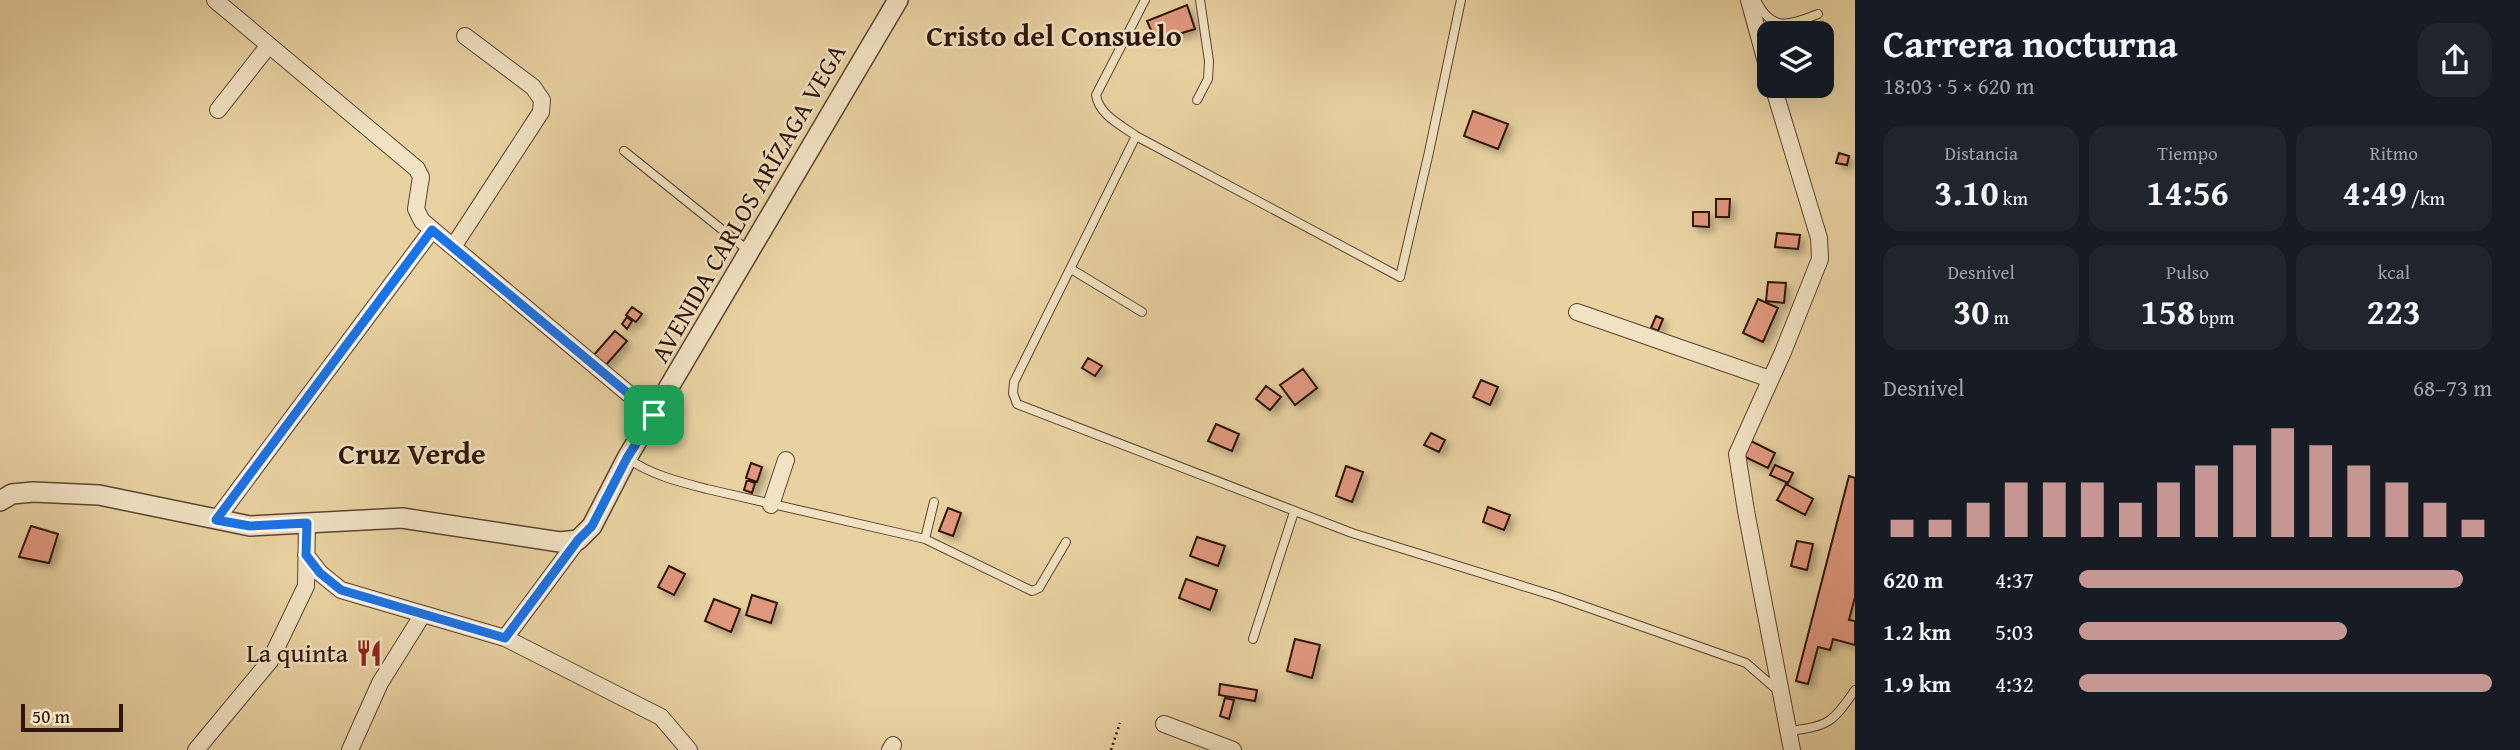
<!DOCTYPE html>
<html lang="es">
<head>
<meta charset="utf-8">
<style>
	:root { --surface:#171b24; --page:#20242c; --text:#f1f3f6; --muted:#9ea1a6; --accent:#c59692 }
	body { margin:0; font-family:"Gentium Book Plus",serif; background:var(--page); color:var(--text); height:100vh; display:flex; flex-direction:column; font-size:26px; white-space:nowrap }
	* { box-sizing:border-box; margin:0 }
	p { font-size:23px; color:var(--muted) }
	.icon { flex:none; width:38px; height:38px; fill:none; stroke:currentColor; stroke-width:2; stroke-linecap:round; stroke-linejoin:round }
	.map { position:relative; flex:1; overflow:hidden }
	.panel { display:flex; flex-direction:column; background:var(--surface); width:665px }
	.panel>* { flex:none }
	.buttons { position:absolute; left:1757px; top:21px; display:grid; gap:14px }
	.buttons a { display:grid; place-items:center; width:77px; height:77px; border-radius:14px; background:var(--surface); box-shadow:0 7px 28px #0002; font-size:35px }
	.scale { position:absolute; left:21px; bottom:18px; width:102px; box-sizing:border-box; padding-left:7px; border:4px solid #2d150b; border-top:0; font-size:19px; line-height:24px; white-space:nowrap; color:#2d150b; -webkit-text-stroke:5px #f1e2c3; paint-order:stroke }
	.pin { position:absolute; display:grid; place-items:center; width:60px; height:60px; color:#fff; margin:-30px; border-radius:14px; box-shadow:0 4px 10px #0006 }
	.round { display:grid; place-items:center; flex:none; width:74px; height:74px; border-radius:21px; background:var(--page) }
	.headline { display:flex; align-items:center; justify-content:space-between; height:119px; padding:0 28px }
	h1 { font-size:38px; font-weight:700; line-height:52px }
	.figures { display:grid; grid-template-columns:repeat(3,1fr); gap:10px; height:119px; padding:7px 28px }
	.figures div { display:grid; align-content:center; border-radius:18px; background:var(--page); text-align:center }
	.figures b { font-size:35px; font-weight:700 }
	.figures small { font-size:19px; font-weight:400 }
	.figures p { font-size:19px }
	.chart { height:196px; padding:14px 28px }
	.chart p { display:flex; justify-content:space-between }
	.chart svg { width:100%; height:126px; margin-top:7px; stroke:var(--accent); stroke-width:6 }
	ul { padding:0 28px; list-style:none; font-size:23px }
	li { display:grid; grid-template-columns:112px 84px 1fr; align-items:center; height:52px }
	li i { height:18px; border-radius:9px; background:var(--accent) }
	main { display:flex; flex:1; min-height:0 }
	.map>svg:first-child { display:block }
	.building { fill:#e1987f; stroke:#2d150b; stroke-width:2; filter:url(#shadow) }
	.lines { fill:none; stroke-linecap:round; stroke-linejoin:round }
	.service-casing { stroke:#5c4431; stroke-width:10 }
	.minor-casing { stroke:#5c4431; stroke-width:18 }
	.tertiary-casing { stroke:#5c4431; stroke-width:22 }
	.path { stroke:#2d150b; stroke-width:2.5; stroke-dasharray:2 3.5; stroke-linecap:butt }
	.service { stroke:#f1e2c3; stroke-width:8 }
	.minor { stroke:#f1e2c3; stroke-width:16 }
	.tertiary { stroke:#f1e2c3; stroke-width:19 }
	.route-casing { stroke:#fff; stroke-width:14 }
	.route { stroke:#1a73e8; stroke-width:9 }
	.labels { text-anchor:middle; stroke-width:5; stroke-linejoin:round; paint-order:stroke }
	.street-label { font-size:26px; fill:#2d150b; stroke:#f1e2c3 }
	.poi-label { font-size:26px; fill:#2d150b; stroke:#f1e2c3; text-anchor:end }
	.quarter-label { font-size:30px; font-weight:bold; fill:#2d150b; stroke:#f1e2c3 }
</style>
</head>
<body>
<main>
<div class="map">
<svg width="1855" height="750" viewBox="0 0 1855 750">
	<defs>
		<filter id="shadow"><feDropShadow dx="4.5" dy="4.5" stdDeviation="3.5" flood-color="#0004"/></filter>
	</defs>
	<rect width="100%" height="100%" fill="#e9d2a2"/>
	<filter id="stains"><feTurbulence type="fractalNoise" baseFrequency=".00286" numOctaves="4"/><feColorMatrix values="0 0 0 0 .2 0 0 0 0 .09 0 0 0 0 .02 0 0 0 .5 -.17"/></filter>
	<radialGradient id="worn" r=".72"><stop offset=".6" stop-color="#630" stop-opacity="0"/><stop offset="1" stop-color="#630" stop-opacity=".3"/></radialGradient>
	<!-- building -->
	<path class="building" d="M1187,5L1195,29L1156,41L1147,21Z
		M1473,111L1508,124L1498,149L1464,136Z
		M1839,153L1849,156L1847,165L1836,163Z
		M1716,199H1730L1729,217H1716Z
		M1693,212H1709V227L1693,226Z
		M1777,233L1800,235L1798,249L1775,247Z
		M1768,282L1786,283L1784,303L1766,301Z
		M1758,299L1778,308L1763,342L1743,333Z
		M632,307L642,314L636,322L626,315Z
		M1656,316L1663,319L1658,331L1651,328Z
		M627,317L632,321L627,329L622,324Z
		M615,331L627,341L605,366L593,356Z
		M1088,358L1102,366L1095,376L1082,368Z
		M1303,369L1317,388L1295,405L1280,385Z
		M1481,380L1498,387L1490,405L1473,397Z
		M1266,386L1281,397L1270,410L1256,399Z
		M1216,424L1239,434L1232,451L1208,441Z
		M1431,433L1445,440L1439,452L1424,445Z
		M1747,439L1775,453L1768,468L1739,454Z
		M751,463L762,467L757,482L746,478Z
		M1775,465L1793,473L1788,483L1770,475Z
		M1346,466L1363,472L1352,502L1336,496Z
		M1849,476L1855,478V597L1849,620L1855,621V645L1833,639L1830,650L1818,647L1808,684L1796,681Z
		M747,480L755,483L752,493L744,490Z
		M1786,484L1813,499L1805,515L1777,500Z
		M1488,507L1510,515L1504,530L1483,522Z
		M948,508L961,513L953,536L939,531Z
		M31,526L58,534L49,563L19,557Z
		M1197,537L1225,546L1218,566L1190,556Z
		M1797,541L1813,544L1807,570L1791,566Z
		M669,566L685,574L674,595L658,587Z
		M1186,579L1217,590L1210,610L1179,598Z
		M752,595L777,603L771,623L746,615Z
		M714,599L740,609L731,632L705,621Z
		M1295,639L1320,645L1312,678L1287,671Z
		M1220,684L1257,690L1255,701L1219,695Z
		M1225,698L1234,700L1229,719L1220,716Z"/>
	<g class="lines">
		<defs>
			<path id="service" d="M1145,0L1096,95C1099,115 1121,125 1136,136L1014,382L1013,393L1017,404L1352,533L1555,596L1746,663L1776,689
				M1756,0C1772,33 1789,25 1818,14
				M1197,100L1208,79L1209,61L1200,0
				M1136,136L1400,277L1429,152L1461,0
				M624,151L750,252
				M1071,269L1142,312
				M627,458C651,475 680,482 707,489L925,539L934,502
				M925,539L1032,591L1039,588L1066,542
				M1253,639L1294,512
				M1789,731C1829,726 1832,723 1855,690"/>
			<path id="minor" d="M215,0L417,169L421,177L416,209L422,221L654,415
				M1749,0L1769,73
				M1773,86L1819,238L1820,259L1783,352L1737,454L1746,511L1792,750
				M218,110L269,45
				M453,247L541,112L542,100L533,87L465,36
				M1577,312L1770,379
				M771,505L786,460
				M216,520L432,230
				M306,555L320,573L341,590L505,638L661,717L689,750
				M505,638L578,540
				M1164,724L1233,750
				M196,750L270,661L306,586L307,523
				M350,750L380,683L423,614
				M890,750L893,745"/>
			<path id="tertiary" d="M0,501L12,494L33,492L99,495L250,526L402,518L560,542L578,540L592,526L627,458L898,0"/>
		</defs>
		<!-- service casing -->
		<use href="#service" class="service-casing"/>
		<!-- minor casing -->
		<use href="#minor" class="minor-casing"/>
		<!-- tertiary casing -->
		<use href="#tertiary" class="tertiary-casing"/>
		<!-- path -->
		<path class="path" d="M1111,750L1120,723"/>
		<!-- service -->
		<use href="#service" class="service"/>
		<!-- minor -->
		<use href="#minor" class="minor"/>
		<!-- tertiary -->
		<use href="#tertiary" class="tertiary"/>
	</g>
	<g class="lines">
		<defs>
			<path id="route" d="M432,230L654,415L627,458L592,526L578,540L505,638L341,590L320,573L306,555L307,523L250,526L216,520Z"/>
		</defs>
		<!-- route casing -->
		<use href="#route" class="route-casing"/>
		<!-- route -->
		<use href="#route" class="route"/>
	</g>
	<!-- icons -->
	<defs>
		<symbol id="restaurant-bare" viewBox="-9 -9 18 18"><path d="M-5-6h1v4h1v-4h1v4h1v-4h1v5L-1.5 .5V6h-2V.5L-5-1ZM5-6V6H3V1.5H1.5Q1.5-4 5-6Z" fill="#8f2418" stroke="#f1e2c3" stroke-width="2.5" paint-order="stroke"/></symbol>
	</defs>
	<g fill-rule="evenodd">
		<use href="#restaurant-bare" x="350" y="634" width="38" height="38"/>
	</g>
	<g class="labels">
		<!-- street labels -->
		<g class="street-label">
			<text transform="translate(748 203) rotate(-60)" y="9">AVENIDA CARLOS ARÍZAGA VEGA</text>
		</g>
		<!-- poi labels -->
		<g class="poi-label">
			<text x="348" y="662">La quinta</text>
		</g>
		<!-- quarter labels -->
		<g class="quarter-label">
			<text x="1054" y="46">Cristo del Consuelo</text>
			<text x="412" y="464">Cruz Verde</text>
		</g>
	</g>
	<rect width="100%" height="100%" filter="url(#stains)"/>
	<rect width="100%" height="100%" fill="url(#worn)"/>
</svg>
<div class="buttons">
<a><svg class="icon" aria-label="layers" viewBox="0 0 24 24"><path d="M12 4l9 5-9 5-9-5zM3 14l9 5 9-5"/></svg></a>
</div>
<div class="scale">50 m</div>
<div class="pin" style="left:654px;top:415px;background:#1e9e55"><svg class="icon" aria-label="arrive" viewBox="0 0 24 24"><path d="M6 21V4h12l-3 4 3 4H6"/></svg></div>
</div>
<section class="panel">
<div class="headline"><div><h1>Carrera nocturna</h1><p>18:03 · 5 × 620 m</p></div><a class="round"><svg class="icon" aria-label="share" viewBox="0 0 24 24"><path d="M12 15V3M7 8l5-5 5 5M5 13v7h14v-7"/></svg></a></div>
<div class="figures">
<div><p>Distancia</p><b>3.10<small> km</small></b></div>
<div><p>Tiempo</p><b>14:56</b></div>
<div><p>Ritmo</p><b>4:49<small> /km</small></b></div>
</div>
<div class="figures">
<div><p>Desnivel</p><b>30<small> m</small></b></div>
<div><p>Pulso</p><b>158<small> bpm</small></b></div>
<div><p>kcal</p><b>223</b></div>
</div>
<div class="chart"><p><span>Desnivel</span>68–73 m</p>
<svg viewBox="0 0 160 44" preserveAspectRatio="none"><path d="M5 44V38M15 44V38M25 44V32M35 44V25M45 44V25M55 44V25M65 44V32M75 44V25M85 44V19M95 44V12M105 44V6M115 44V12M125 44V19M135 44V25M145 44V32M155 44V38"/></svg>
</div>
<ul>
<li><b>620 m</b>4:37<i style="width:93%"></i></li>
<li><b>1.2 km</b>5:03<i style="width:65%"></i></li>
<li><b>1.9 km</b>4:32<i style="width:100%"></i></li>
</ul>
</section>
</main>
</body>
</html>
